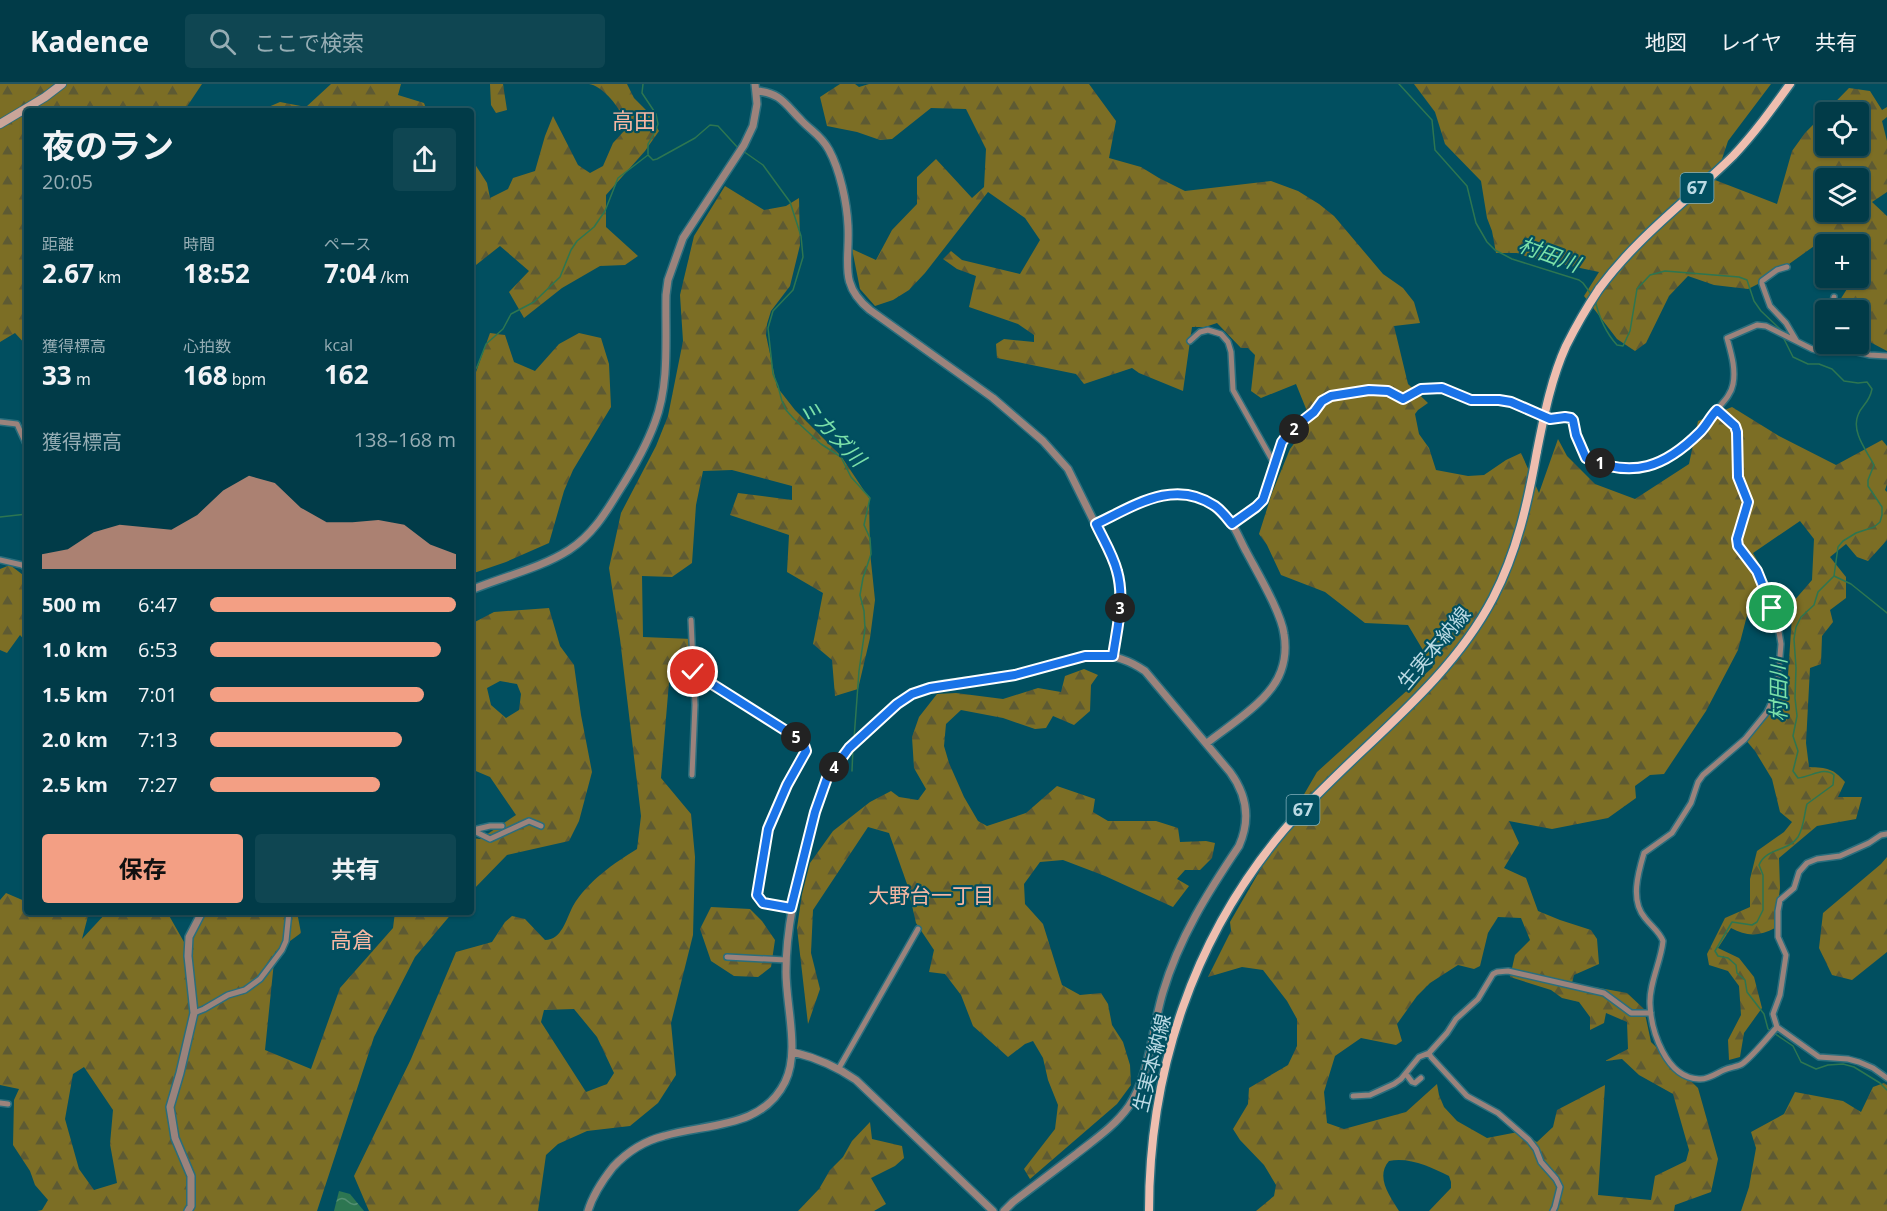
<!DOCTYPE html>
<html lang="ja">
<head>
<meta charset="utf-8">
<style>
	:root { --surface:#013b48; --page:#0f4652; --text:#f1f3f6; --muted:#96adb4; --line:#235560; --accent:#f39f84 }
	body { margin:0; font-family:"Open Sans","Noto Sans JP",sans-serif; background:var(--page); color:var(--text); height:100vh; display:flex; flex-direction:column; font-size:22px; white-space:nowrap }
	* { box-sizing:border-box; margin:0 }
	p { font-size:20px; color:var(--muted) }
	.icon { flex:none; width:33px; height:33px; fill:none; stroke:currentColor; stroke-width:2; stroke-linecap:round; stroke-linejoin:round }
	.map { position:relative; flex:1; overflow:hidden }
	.panel { position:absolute; left:24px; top:24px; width:450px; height:807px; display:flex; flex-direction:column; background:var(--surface); border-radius:6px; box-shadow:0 2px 4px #0004,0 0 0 2px var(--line) }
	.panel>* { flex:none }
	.controls { position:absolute; left:1815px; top:18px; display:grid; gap:12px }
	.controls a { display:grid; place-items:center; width:54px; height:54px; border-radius:6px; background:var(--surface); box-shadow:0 2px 4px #0004,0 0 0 2px var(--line); font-size:30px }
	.pin { position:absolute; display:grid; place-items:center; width:51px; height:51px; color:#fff; margin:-26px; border:3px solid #fff; border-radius:50%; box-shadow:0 2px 6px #0007 }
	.km { position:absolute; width:30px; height:30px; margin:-15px; border-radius:50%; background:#222; color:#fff; font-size:16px; line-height:30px; text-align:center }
	.round { display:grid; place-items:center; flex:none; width:63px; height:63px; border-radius:6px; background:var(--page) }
	.summary { display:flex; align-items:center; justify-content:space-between; height:102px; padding:0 18px }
	h1 { font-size:33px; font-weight:700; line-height:45px }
	.metrics { display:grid; grid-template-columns:repeat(3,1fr); gap:9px; height:102px; padding:6px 18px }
	.metrics div { display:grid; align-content:center }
	.metrics b { font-size:26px; font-weight:700 }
	.metrics small { font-size:16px; font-weight:400 }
	.metrics p { font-size:16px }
	.chart { height:168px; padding:12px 18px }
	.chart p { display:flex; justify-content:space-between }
	.chart svg { width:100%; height:108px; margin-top:6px; fill:var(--accent); opacity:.7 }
	.cta { display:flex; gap:12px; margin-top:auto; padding:12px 18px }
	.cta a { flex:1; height:69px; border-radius:6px; background:var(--accent); color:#111; font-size:24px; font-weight:700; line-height:69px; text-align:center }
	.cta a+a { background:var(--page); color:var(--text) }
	ul { padding:0 18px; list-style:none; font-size:20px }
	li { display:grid; grid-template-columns:96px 72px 1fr; align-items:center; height:45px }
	li i { height:15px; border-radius:8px; background:var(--accent) }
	header { display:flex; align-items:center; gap:36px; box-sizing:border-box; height:84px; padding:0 30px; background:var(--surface); border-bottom:2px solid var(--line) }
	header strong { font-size:28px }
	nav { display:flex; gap:33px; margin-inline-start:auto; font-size:21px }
	.search { width:420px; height:54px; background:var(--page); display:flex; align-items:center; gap:15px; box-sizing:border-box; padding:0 21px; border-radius:6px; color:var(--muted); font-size:22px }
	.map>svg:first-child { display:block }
	.forest { fill:url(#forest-firs); fill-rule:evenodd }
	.water { fill:url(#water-waves) }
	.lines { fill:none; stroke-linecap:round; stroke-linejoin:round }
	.stream { stroke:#2d7651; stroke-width:1.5 }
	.minor-casing { stroke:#2a6e7d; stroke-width:8 }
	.tertiary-casing { stroke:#2a6e7d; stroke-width:10 }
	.secondary-casing { stroke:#2a6e7d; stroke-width:10 }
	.primary-casing { stroke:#2a6e7d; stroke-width:11 }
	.minor { stroke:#9b837c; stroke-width:5 }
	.tertiary { stroke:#9b837c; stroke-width:7 }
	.secondary { stroke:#caa599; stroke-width:8 }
	.primary { stroke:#eebeaf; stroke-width:8 }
	.primary-bridge-casing { stroke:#2a6e7d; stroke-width:11; stroke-linecap:butt }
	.primary-bridge { stroke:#eebeaf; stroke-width:8 }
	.route-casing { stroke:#fff; stroke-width:12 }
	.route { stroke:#1a73e8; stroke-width:8 }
	.labels { text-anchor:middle; stroke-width:4.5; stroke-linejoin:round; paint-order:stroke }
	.shield { fill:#014f60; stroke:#83b0bc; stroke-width:1.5 }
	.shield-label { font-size:18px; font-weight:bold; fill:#bbdae4 }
	.street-label { font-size:20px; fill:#bbdae4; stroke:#014f60 }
	.water-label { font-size:21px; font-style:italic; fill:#7be0a9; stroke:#014f60 }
	.neighbourhood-label { font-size:21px; fill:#f8b8a3; stroke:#014f60 }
	.quarter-label { font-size:22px; fill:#f8b8a3; stroke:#014f60 }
</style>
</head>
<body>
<header>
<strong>Kadence</strong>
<div class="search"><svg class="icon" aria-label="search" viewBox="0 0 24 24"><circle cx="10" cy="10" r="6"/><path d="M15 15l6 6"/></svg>ここで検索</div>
<nav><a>地図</a><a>レイヤ</a><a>共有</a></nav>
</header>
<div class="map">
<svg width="1887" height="1127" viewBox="0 0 1887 1127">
	<defs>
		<pattern id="forest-firs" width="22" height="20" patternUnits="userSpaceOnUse" patternTransform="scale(1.5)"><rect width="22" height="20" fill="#7c6e25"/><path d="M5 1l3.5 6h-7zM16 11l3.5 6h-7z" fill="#5d5a33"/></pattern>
		<pattern id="water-waves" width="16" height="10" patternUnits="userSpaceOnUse" patternTransform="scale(1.5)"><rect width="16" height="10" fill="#2d7651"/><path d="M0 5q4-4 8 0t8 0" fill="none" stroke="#538f72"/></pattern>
	</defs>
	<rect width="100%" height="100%" fill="#014f60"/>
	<!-- forest -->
	<path class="forest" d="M0,0H202L184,27H27V262L15,249L0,258Z
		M331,0H401L398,11L424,19L427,27H259L280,18L306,23Z
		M490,0H503L507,26L496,29L491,21Z
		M589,0H627L634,14L648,28L659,47L645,67L606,111V143L638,172L625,181L600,182L562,204L524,234L509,208L529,187L500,162L476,181L471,193V74L487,99L490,114L508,105L513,94L535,87L545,52L553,32L578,81L590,89L603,82L613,59L624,47C623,43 623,37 622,32C618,21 601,1 589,0Z
		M840,0H855L859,3L869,0H1089L1116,37L1109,74L1141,83L1159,94L1185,107L1271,97L1298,107L1319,120L1334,132L1383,190L1403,204L1414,218L1420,239L1394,242L1408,300L1428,319L1418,326L1415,330L1419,350L1429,364L1436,386L1468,392L1484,391L1506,376L1521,369L1539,409L1558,355L1567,372L1595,400L1635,415L1689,380L1698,337L1732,323L1779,352L1836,381L1882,356L1887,362V400L1885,406L1887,408V456L1868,477L1857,473L1846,460L1830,473L1846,493V514L1830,526L1833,538L1822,552L1821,580L1810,584L1806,659L1809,683C1827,684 1833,684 1845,698L1838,713H1862L1856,735L1817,742L1779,774L1780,804L1775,844C1760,852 1747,853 1731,844L1718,864L1739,874L1754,893L1762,924L1744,949L1740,973L1729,976L1728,956L1741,931L1739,902L1728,887L1709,881L1707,870L1725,834L1750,823V795L1757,767L1784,748L1792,738L1780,728L1772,695L1755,667L1745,655L1788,591L1793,518L1812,496L1814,455L1800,437L1753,469L1763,487L1750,520L1738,566L1706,627L1664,690L1650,691L1635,702L1636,714L1608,734L1552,745L1509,737L1519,759L1504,784L1526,794L1538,827L1560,836L1591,846L1597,855L1599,880L1574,891L1572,899L1627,909L1644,925L1651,958L1698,1004L1718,1075L1711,1108L1675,1121L1674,1127H1429L1451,1104V1098L1449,1092C1430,1083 1410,1073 1389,1077C1375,1093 1390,1112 1399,1127H1256L1274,1112L1276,1101L1264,1081L1240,1056L1233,1045L1248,1020L1249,1004L1288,981L1297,962V935L1287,917L1263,886L1242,883L1208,893L1231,847L1230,838L1317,688L1433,583L1408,541L1365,539L1325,508L1281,491L1267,461L1259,450L1272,409L1290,365L1311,337L1296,300L1261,314L1251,307L1255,271L1248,264H1241L1217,239L1205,243H1192L1183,307L1139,289L1132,284L1084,300L1076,290L997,274L996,260L1004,255L1034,258V251L1018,240L969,223L976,192L957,185L943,175L951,167L962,176L1020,190L1040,156L1025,134L988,108L925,189L909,206L893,216L875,222L860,205L852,165L876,176L892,146L917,120V93L936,75L972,114L984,103L986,65L966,25L931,24L892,55L880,56L857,48L827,42L820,13ZM1498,833L1521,834L1530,856L1515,871L1510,893L1551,906L1562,914L1579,918L1590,933V946L1604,939L1606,929L1627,938L1628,965L1605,977L1622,975L1639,991L1673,1010L1689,1066L1686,1077L1655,1092L1651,1116L1598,1111L1605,1001L1557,1026L1553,1043L1537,1058L1518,1048L1487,1054L1457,1037L1444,1023L1439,1011L1437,1000L1406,1028L1344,1045L1327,1039L1324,1008L1335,972L1361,954L1396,961L1402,957L1397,940L1417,912L1430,899L1458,881L1474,885L1480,882L1488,849Z
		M1414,0H1771L1728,57L1715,96L1777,120L1792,67L1805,49L1849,4L1870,7L1882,26L1887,23V33L1882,37L1887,57V108L1872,118L1887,132V267L1870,258H1859L1858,226H1838L1840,216L1852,197L1851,194H1858V160H1833L1824,155L1789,180L1783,181L1768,195L1748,205L1714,201L1688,192L1669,212L1646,259L1635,267L1617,255L1584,212L1599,188L1528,173L1517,169H1496L1492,147L1487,134L1481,97L1445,60L1435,28ZM1826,28H1858V62H1826ZM1826,94H1858V128H1826Z
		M725,102L764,126L786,122L799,114L800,161L790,202L771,227L767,240L766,251L777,303L795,326L841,372L869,414L870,468L875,516L870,554L858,605L835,612L832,576L813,560L823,509L787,488L789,451L730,431L738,409L792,416V402L732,386L703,387L696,421L692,479L672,493L642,492L643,553L692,555L700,578L669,598L661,694L691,730L695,773L693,851L671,939L676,991L658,1019L630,1042L587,1047L558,1060L546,1071L538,1127H369L354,1092L411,975L456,868L492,858L505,838L512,832L525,835L545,856C562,856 566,835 573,822C587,798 614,779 637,765L641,732L620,555L609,484L621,429L656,362L668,332L683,257L680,211L694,152ZM574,925L597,953L614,989L607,1000L586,1008L541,938L544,926Z
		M490,249L505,251L514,278L535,287L559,260L579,249L601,254L609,280L611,323L573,386L564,407L549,459L506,478L471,490V302Z
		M10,481L27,494V559L20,551L7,569L0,566V485Z
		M549,524L560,562L574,581L581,631L592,688L579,737L569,757L507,771L471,808V754L480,755L516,731L490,693L471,685V540L494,528ZM500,597L517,600L521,610L519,626L506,634L491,621L487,604Z
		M1084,585L1098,591L1091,601L1090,627L1074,641L1053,632L1046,644L1035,645L1003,634L961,626L946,640L944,662L949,679L964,713L978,737L987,742L1026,729L1057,702L1095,715L1093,728L1108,737H1156L1178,744L1180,758L1206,757L1215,759L1212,774L1200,786H1185L1177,795L1189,802L1173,823L1105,792L1063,776L1040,778L1024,800L1025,820L1043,840L1062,901L1080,911L1101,909L1108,920L1112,941L1123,958L1130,981L1131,1001L1117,1020L1030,1095L1024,1085L1055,1045L1058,1021L1048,996L1043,974L1033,957L1025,960L1008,973L973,942L961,911L945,890L929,888L934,866L916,839L907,800L889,749L868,743L813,826L811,869L820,905L808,940L797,844L802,810L810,779L833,747L870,718L891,707L899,713L918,716L926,705L914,684L912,653L919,633L937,610L956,609L1003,615L1038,604L1061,608L1065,592Z
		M1887,773V868L1852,896L1832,891L1819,864L1823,829L1881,780Z
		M6,809L27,818V828H50L57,831V828H89L82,855L107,828H167L184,858L199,828H297L301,849L275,868L265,966L311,985L340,904L393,844L395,828H453L415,873L374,953L317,1127H37L42,1126L48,1116L35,1101L30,1087L13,1061L14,1016L19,1005L0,1001V816ZM84,983L113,1026L110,1060L117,1099L94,1106L79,1085L65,1035L73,990Z
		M711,823L750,825L762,837L775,856L771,883L758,893L734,892L711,877L700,845Z
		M1884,999L1887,1001V1127H1741L1749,1103L1756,1064L1751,1048L1784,1030L1795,1008L1843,1017L1861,1028L1873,1003Z
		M870,1038L872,1055L902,1062L904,1074L895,1082L871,1094L886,1120L874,1127H798L819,1105L830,1086L843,1073L852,1057Z"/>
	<!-- water -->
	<path class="water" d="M339,1107L350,1110L364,1127H334Z"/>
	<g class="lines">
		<!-- stream -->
		<path class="stream" d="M643,0L642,9L656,30L658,40L656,46L648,60V70
			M1399,0L1432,36L1435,66L1467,102L1476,139L1487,158L1495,166L1512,175L1579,196L1583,199L1591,210
			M743,67L763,81L790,118L801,152L803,173L793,206L773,227L768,244L773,290L778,302L782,317L786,326L794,335L821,360L841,373L851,393L870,414L864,441L870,454L871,470L863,494L860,511L864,527L865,545L859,587L854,655
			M648,71L653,76L657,75L695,54L710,41L718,42L739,65
			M1595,216C1599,233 1605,248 1617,261L1623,262L1630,247L1637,205L1650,191L1665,187L1739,193L1747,196L1754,217L1761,227L1781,246
			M1783,253L1793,273L1808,280H1819L1832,285L1844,297L1858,299L1867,298L1872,305C1869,320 1862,320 1858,331C1851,348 1867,367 1874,381L1868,396V402L1882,423V431L1880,438L1874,443L1856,449L1843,457L1838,463L1834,492L1818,508L1814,521L1801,533L1796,543L1794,555L1796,584L1795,614L1797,632L1793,652L1798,667L1793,687L1798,694C1811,693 1824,682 1834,691L1833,701L1807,720C1804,731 1804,743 1798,753C1788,768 1767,763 1759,781L1763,791V826L1757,838L1752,841L1732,838L1715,867L1718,872L1728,874L1736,881L1737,889L1745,896L1747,908L1764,930L1768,945L1793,962L1801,978L1816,985L1828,981L1843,980L1854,983L1880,999L1887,1006
			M471,292L477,283L486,260L503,245L511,230L534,218L560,193L571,166L577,157L594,143L605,127L618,94L648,71
			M0,433L27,430
			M1834,492L1851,500L1887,529
			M852,687L853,663"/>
		<defs>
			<path id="minor" d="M1787,183L1777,186L1762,197V200L1770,222L1786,239L1796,256
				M1831,226L1834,213
				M1190,257L1200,248L1208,246L1221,250L1228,258L1231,268L1233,306L1275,381
				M1822,268L1821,249L1826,239
				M1717,326L1735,342L1737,348L1739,393L1748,419L1737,455L1738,462L1757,487L1772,524L1779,548L1781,560L1777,607L1767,628L1745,655L1703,691L1698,698L1691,719L1672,749L1644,769C1638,789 1630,817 1645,834C1652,843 1659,847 1663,857C1661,878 1649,899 1650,920C1651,947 1666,994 1699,995C1708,996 1717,989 1724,986C1730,983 1737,983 1742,980C1752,973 1768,953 1777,943
				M0,338L17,340L27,362
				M1232,439L1256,423L1263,416L1282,358L1291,347L1314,328L1322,317L1331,312L1369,306L1388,307L1403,315L1421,305L1436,304L1450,307L1471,316H1499L1511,318L1550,335L1565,333L1571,334L1573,336L1576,351L1586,374C1625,392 1648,388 1681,363C1690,357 1700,351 1706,342C1709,338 1710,334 1713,330C1721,320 1731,312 1733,300C1736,284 1731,269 1727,254L1757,241L1766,242L1812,265L1822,268L1853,267L1870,271L1887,272
				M0,476L22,481L27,485
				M691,536L695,621L692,691
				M693,588L799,655L803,658L806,667L787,701L768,745L757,811L763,819L791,824
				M472,746L490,755L529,737L541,742
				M473,746L490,742H502
				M1887,750L1881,751L1869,759L1840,772L1817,775L1807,779L1799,788L1794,804L1780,816L1778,827V853L1786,871L1780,911L1773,930L1777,943L1819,973L1848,975L1859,978L1873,984L1887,994
				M727,873L786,876
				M194,929L204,925L228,911L245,906L260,895L282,866L286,857L289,828
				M839,984L918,845
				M1406,990L1412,998L1415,999L1421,994
				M1353,1012L1370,1011L1394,1000L1401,995L1419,973L1429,969
				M0,1019L8,1020
				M1553,1127L1555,1123L1560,1103L1556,1095L1541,1078L1536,1065L1529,1056L1498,1029L1467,1012L1431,973L1429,969L1447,949L1456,935L1478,915L1493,890L1497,888L1508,887L1604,909L1631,929H1651"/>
			<path id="tertiary" d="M757,7C781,9 785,20 801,36C811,47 821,51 829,66C840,86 847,119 848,142C850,178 838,200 870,226L993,314L1043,357L1068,385L1113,476C1124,508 1118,539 1113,571
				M1096,440C1127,425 1159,403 1195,412C1209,416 1223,427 1231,439C1237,447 1241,458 1246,467C1257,488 1281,528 1284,550C1286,562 1285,576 1281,587C1271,616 1231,640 1207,659
				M471,506C502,493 541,484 569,466C592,451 605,430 619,407C633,385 646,363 655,338C670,299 665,252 666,211L668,196L683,154L744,61L753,42L757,20L755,0
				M793,968C817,974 836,982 856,996L993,1127
				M188,1127L191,1122V1092L175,1054L170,1023L180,989L194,929L188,872L189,853L202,828
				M588,1127C593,1110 602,1097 613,1083C627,1068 644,1057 664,1052C707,1039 762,1045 785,998C800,968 786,922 786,888C786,842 797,800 808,756C814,735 818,713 827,694C840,669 894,616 921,606C945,597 977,598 1003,593C1015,591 1028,589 1039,585C1082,573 1104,560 1145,587L1230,688C1247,711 1251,735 1239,762C1208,808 1179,854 1163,908C1152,944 1150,991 1129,1022C1115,1042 1094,1056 1075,1071C1054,1087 1033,1103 1013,1118L1004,1127"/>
			<path id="secondary" d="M0,40L45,13L62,0"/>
			<path id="primary" d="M1599,205C1639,151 1686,118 1733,72C1754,50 1772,25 1790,0
				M1149,1127C1149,987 1193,854 1284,746C1351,668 1445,606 1493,514C1517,468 1528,418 1537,367"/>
		</defs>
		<!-- minor casing -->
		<use href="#minor" class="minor-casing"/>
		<!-- tertiary casing -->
		<use href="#tertiary" class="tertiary-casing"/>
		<!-- secondary casing -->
		<use href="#secondary" class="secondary-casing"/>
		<!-- primary casing -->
		<use href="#primary" class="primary-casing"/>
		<!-- minor -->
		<use href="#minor" class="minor"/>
		<!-- tertiary -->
		<use href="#tertiary" class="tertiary"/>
		<!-- secondary -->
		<use href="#secondary" class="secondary"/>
		<!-- primary -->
		<use href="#primary" class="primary"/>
		<defs>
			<path id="primary-bridge" d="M1537,367C1544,332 1551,295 1566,262C1576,242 1587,223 1599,205"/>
		</defs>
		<!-- primary-bridge casing -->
		<use href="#primary-bridge" class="primary-bridge-casing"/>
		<!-- primary-bridge -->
		<use href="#primary-bridge" class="primary-bridge"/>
	</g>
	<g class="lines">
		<defs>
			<path id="route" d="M693,588L799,655L803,658L806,667L787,701L768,745L757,811L763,819L791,824L815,728L827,694L849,664L897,620L912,610L930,604L1015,591L1085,572H1113C1117,544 1125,515 1117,487C1113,471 1103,455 1096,440C1134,422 1174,394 1215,422C1222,427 1227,434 1232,440L1256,423L1263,416L1282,358L1291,346L1314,328L1322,317L1331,312L1369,306L1388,307L1403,315L1421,305L1442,304L1471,316H1499L1511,318L1550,335L1565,333L1571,334L1573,336L1576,351L1586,374C1633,395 1665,383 1700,348C1707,341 1710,333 1717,326L1735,342L1737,348L1738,393L1748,418L1737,455L1738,462L1757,487L1772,524"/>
		</defs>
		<!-- route casing -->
		<use href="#route" class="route-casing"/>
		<!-- route -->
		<use href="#route" class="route"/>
	</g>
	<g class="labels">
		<!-- shield labels -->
		<g class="shield">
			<rect x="1680.5" y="89" width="33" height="30" rx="4.5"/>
			<rect x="1286.5" y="711" width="33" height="30" rx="4.5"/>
		</g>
		<g class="shield-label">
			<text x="1697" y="110">67</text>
			<text x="1303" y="732">67</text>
		</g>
		<!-- street labels -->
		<g class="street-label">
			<text transform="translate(1434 564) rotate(-50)" y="7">生実本納線</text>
			<text transform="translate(1152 979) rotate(-76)" y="7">生実本納線</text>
		</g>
		<!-- water labels -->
		<g class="water-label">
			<text transform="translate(1549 171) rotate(20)" y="7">村田川</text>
			<text transform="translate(832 349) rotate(46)" y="7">ミカダ川</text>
			<text transform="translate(1779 606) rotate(-90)" y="7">村田川</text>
		</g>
		<!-- neighbourhood labels -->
		<g class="neighbourhood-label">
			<text x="931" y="819">大野台一丁目</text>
		</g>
		<!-- quarter labels -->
		<g class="quarter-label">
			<text x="634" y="45">高田</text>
			<text x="352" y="864">高倉</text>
		</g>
	</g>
</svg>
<div class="controls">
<a><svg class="icon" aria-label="locate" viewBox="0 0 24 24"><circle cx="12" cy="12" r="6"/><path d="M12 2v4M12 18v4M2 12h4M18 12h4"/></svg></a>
<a><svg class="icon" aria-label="layers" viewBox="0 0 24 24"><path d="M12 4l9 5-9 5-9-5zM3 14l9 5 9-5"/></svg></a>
<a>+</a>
<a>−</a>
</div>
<div class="pin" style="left:1772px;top:524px;background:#1e9e55"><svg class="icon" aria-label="arrive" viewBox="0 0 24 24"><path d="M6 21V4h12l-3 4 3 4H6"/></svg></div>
<div class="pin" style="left:693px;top:588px;background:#d93025"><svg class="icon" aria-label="check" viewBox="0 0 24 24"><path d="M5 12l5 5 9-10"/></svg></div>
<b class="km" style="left:1600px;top:379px">1</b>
<b class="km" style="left:1294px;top:345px">2</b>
<b class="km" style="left:1120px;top:524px">3</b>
<b class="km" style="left:834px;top:683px">4</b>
<b class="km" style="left:796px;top:653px">5</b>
<section class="panel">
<div class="summary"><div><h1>夜のラン</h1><p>20:05</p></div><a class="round"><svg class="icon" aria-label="share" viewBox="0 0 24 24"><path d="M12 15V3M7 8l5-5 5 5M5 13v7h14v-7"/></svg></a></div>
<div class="metrics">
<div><p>距離</p><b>2.67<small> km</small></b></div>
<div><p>時間</p><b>18:52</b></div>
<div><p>ペース</p><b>7:04<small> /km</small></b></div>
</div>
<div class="metrics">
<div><p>獲得標高</p><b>33<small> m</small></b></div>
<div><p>心拍数</p><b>168<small> bpm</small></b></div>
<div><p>kcal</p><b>162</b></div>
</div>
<div class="chart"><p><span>獲得標高</span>138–168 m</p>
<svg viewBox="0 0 160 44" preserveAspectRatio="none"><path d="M0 44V38L10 36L20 29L30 26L40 27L50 28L60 22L70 12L80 6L90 9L100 19L110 25L120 25L130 24L140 26L150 34L160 38V44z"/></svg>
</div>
<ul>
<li><b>500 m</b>6:47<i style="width:100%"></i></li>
<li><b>1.0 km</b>6:53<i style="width:94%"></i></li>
<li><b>1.5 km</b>7:01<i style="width:87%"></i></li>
<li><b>2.0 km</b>7:13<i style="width:78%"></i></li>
<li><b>2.5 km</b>7:27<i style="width:69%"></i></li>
</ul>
<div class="cta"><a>保存</a><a>共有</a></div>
</section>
</div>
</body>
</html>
